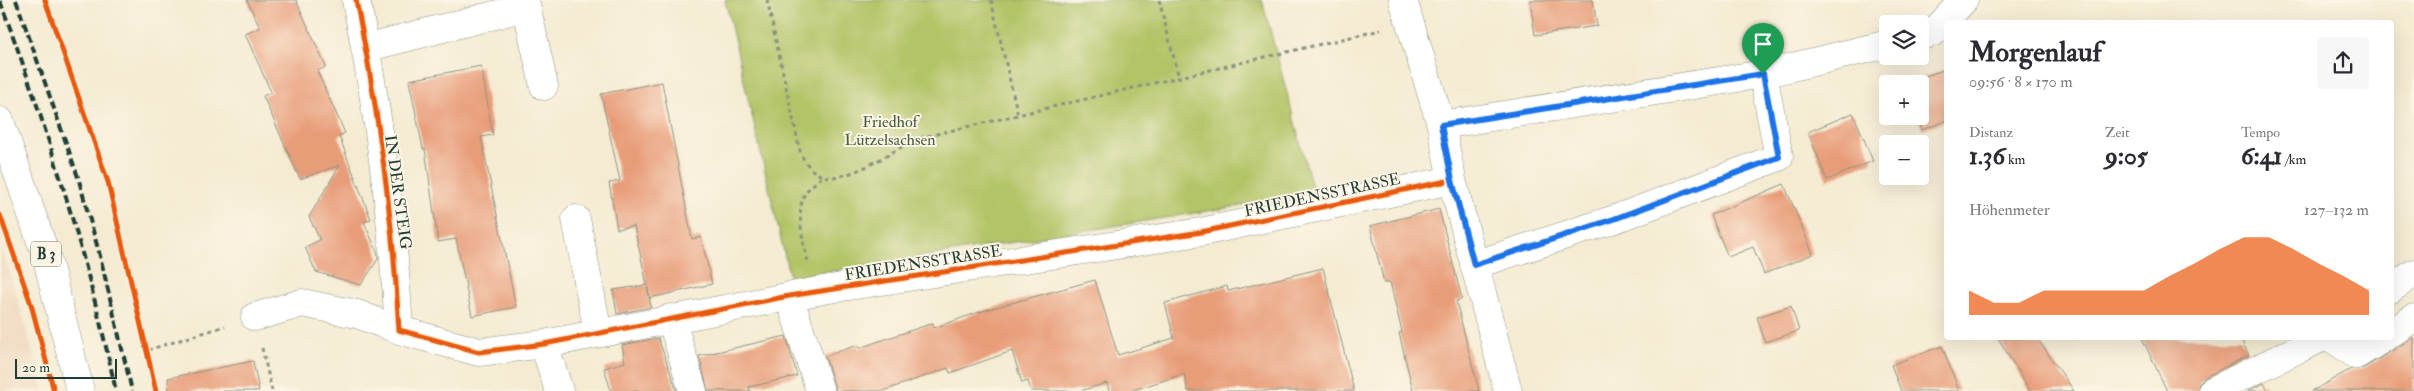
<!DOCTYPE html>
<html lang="de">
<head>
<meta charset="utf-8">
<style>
	:root { --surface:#fff; --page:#f7f7f7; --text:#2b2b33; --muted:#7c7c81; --accent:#ea580c }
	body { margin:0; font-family:"IM FELL Double Pica",serif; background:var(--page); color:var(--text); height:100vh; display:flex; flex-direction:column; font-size:19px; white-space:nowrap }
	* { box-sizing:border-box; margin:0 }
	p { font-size:16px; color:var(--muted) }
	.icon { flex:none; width:28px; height:28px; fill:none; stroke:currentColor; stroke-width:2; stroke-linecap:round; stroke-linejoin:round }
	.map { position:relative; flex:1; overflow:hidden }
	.side { position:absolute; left:1944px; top:20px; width:450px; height:320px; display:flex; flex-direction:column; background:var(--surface); border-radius:5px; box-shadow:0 5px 20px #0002 }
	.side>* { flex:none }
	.controls { position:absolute; left:1879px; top:15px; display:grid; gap:10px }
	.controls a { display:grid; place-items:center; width:50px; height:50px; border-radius:5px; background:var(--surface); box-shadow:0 5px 20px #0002; font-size:25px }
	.scale { position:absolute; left:15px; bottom:12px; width:102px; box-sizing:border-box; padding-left:5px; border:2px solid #1f3d34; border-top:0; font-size:14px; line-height:18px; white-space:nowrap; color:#1f3d34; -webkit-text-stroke:4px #fcf5e5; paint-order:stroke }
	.pin { position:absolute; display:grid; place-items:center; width:42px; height:42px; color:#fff; margin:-51px -21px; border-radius:50% 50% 50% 0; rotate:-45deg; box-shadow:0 0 5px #0007 }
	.pin .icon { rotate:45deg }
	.round { display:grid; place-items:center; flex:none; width:52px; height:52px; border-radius:5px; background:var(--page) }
	.headline { display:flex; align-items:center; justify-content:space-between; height:85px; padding:0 25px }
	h1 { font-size:28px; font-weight:700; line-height:38px }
	.figures { display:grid; grid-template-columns:repeat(3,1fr); gap:8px; height:85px; padding:5px 25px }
	.figures div { display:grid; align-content:center }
	.figures b { font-size:25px; font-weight:700 }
	.figures small { font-size:14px; font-weight:400 }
	.figures p { font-size:14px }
	.chart { height:140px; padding:10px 25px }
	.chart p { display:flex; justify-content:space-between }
	.chart svg { width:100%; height:90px; margin-top:5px; fill:var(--accent); opacity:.7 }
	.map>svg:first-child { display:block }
	.built { fill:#efd6bc }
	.green { fill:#b3c468; stroke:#69804e }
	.building { fill:#e89d79 }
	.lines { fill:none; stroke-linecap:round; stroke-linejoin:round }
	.minor-casing { stroke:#8a9483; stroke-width:29 }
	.major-casing { stroke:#8a9483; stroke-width:29 }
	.path { stroke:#8a9483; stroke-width:3; stroke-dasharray:4 4; stroke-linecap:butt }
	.minor { stroke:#fff; stroke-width:28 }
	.major { stroke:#fff; stroke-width:28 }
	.rail { stroke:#1f3d34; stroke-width:4; stroke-dasharray:8 4; stroke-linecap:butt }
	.cycleway-casing { stroke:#fcf5e5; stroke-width:8 }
	.cycleway { stroke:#e8590c; stroke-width:5 }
	.route-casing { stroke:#fff; stroke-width:10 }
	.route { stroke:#1a73e8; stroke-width:6 }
	.labels { text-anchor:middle; stroke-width:4; stroke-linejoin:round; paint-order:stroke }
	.shield { fill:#fcf5e5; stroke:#617469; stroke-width:1 }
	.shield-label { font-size:15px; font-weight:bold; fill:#1f3d34 }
	.park-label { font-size:16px; fill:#445f41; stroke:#fcf5e5 }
	.street-label { font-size:16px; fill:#1f3d34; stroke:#fcf5e5 }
</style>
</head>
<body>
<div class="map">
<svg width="2414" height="391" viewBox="0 0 2414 391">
	<rect width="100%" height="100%" fill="#fcf5e5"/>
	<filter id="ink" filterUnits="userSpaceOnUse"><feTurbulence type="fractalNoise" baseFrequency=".02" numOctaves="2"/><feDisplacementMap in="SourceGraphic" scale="10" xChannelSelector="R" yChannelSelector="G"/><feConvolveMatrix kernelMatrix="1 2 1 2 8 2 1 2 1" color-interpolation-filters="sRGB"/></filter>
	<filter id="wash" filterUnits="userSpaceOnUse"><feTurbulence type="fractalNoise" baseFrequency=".0096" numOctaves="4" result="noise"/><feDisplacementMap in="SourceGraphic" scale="20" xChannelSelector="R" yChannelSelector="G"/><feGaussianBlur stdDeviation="1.12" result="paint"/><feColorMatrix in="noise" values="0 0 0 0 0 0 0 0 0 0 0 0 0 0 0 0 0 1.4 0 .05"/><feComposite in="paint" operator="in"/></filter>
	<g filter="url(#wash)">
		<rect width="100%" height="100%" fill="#f4ebd2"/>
		<!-- built -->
		<path class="built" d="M0,246L12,280L44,391H0Z"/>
		<!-- green -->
		<path class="green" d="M725,0H1262L1314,194L790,278Z"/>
		<g id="blocks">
			<!-- building -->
			<path class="building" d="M247,0H296L326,67L317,71L345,133L339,136L371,219L364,222L378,254V259L361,285L316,272L305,247L320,240L309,217L340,165L300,179L263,96L271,92L245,34L260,28Z
				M1530,0H1593L1597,26L1535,35Z
				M481,66L493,135L481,137L516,307L472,316L456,239L438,242L425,149H423L409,80Z
				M1946,69V121L1922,130L1917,116H1920V84L1905,83Z
				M662,82L692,239L701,237L712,284L650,298L634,226L617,229L609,183L620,181L601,94Z
				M1853,113L1873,161L1827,180L1808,132Z
				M1784,184L1813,254L1764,274L1753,247L1728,257L1711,215Z
				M1439,209L1462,299L1456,301L1479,391H1413L1399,333L1402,332L1390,282L1384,283L1370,226Z
				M1323,268L1354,391H1188L1184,374L1130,391H1109L1107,383L1080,391H1031L1028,381L1022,383L1012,351L950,373L948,368L883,391H836L825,356L858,345L859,348L933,323L934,328L982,311L1095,280L1118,355L1174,338L1165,303L1227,286L1228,291Z
				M647,285L651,307L617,314L613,290Z
				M1791,306L1799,331L1765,342L1757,317Z
				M786,336L797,376L749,387L750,391H708L699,356Z
				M2414,337V391H2312L2351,369L2364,368Z
				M658,338L677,391H611L604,368L625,362L622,345Z
				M1998,338H2037L2074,391H2030Z
				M2142,338H2240L2249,355L2205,377L2199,383L2197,391H2167Z
				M1942,346L1959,391H1901L1891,365Z
				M253,361L259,391H169L168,378Z
				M2264,383L2268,391H2248Z"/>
		</g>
	</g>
	<g filter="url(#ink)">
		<use href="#blocks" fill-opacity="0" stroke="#8a9483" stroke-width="1"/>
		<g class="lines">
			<defs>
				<path id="minor" d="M356,0C378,108 393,219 399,330
					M525,0L544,86
					M1403,0L1441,125L1452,180L1508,391
					M1920,36L1934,32L1964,0
					M365,48L526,7
					M1441,125L1763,74L1888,44
					M576,219L598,333
					M1474,265L1615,219L1779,157L1763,74
					M2391,289L2414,273
					M789,296L820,391
					M255,317L302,303L357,314L399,330L479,352L544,344L823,290L1201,232L1452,180
					M671,318L693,391
					M2391,333L2414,318
					M2332,338L2356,355L2384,338
					M544,344L559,391
					M2212,391L2321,338"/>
				<path id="major" d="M0,121L47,259L80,391"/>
			</defs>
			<!-- minor casing -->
			<use href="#minor" class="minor-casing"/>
			<!-- major casing -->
			<use href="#major" class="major-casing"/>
			<!-- path -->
			<path class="path" d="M767,0L801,155C807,164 812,173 823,176C848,183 893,151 915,139L1381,30
				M991,0L1018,115
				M1159,0L1179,78
				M808,261C803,245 795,206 806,192C810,186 818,181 823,176
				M262,348L272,391
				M148,350L225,326"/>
			<!-- minor -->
			<use href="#minor" class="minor"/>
			<!-- major -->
			<use href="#major" class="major"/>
			<!-- rail -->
			<path class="rail" d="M16,0L78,177L100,256L132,391
				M0,1C48,129 87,258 116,391"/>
			<defs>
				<path id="cycleway" d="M45,0L108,182L156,391
					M356,0C378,108 393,219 399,330L479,352L544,344L789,296L1201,232L1452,180
					M0,215L31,304L54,391"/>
			</defs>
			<!-- cycleway casing -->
			<use href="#cycleway" class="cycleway-casing"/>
			<!-- cycleway -->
			<use href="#cycleway" class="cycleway"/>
		</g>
	</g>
	<g class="lines" filter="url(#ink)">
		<defs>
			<path id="route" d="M1763,74L1779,157L1614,219L1474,265L1452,180L1441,125Z"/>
		</defs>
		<!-- route casing -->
		<use href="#route" class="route-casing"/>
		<!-- route -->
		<use href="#route" class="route"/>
	</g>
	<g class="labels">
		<!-- shield labels -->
		<rect class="shield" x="31" y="241.5" width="30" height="25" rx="4"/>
		<g class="shield-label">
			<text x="46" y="259">B 3</text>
		</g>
		<!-- park labels -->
		<g class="park-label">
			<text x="890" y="127">Friedhof<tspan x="890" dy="18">Lützelsachsen</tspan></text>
		</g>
		<!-- street labels -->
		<g class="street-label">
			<text transform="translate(399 192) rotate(82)" y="6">IN DER STEIG</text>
			<text transform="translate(1322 194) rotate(-12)" y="6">FRIEDENSSTRASSE</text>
			<text transform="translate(923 262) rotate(-9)" y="6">FRIEDENSSTRASSE</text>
		</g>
	</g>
</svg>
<div class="controls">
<a><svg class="icon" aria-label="layers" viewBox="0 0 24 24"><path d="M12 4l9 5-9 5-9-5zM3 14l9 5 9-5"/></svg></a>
<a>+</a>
<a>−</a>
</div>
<div class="scale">20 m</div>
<div class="pin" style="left:1763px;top:74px;background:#1e9e55"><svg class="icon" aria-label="arrive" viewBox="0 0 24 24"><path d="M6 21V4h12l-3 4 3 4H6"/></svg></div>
<section class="side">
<div class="headline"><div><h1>Morgenlauf</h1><p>09:56 · 8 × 170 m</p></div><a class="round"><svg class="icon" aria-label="share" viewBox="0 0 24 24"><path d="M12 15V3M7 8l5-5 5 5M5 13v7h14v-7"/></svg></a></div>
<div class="figures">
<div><p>Distanz</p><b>1.36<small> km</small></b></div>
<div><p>Zeit</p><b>9:05</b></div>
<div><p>Tempo</p><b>6:41<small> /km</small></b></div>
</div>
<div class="chart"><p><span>Höhenmeter</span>127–132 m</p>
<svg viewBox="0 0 160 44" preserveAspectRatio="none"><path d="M0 44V32L10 38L20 38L30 32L40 32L50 32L60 32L70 32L80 25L90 19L100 12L110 6L120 6L130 12L140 19L150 25L160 32V44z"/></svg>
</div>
</section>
</div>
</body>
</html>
